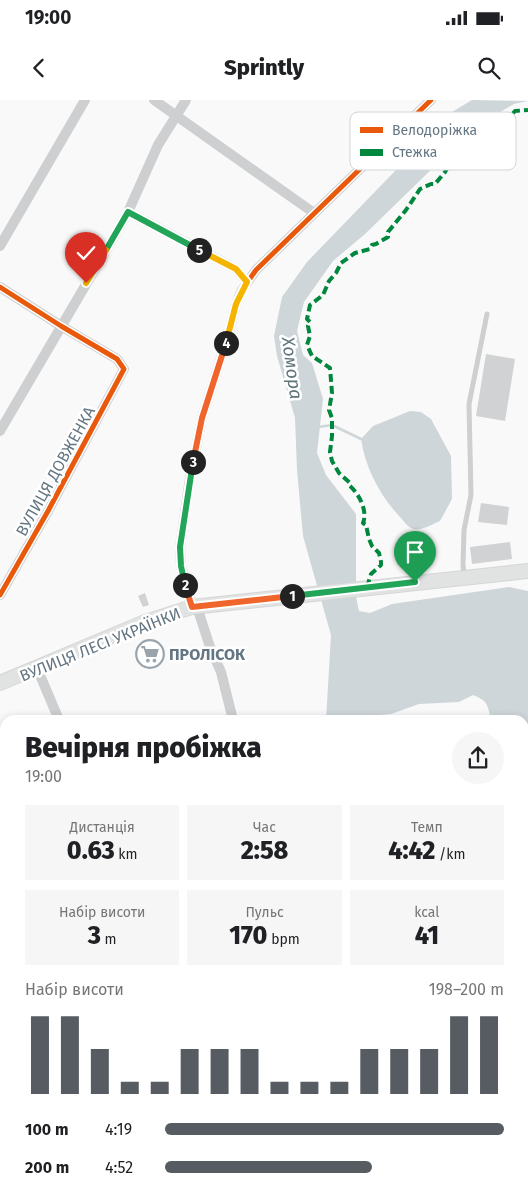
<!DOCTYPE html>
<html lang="uk">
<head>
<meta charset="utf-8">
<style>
	:root { --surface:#fff; --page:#f6f6f6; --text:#202124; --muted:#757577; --accent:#565c61 }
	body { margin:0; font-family:"Fira Sans",sans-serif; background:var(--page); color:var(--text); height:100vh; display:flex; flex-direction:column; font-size:19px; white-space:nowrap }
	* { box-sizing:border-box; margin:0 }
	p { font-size:16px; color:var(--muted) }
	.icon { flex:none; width:28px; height:28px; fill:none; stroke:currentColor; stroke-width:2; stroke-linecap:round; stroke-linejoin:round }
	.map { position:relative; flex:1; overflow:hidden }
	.drawer { position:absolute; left:0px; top:615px; width:529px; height:480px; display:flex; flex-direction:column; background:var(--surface); border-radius:15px 15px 0 0; box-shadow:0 2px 8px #0003 }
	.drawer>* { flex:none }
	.pin { position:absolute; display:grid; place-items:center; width:42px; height:42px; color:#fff; margin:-51px -21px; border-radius:50% 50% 50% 0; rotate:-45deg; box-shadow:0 0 5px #0007 }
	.pin .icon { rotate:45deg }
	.km { position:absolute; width:25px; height:25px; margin:-12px; border-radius:50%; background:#222; color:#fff; font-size:14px; line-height:25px; text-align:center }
	.round { display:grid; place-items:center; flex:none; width:52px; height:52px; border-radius:26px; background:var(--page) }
	.headline { display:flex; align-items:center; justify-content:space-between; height:85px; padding:0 25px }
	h1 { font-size:28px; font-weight:800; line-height:38px }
	.stats { display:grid; grid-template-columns:repeat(3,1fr); gap:8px; height:85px; padding:5px 25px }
	.stats div { display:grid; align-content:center; border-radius:0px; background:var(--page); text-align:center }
	.stats b { font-size:25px; font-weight:800 }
	.stats small { font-size:14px; font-weight:400 }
	.stats p { font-size:14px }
	.chart { height:140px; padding:10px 25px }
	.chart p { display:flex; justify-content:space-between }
	.chart svg { width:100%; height:90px; margin-top:5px; stroke:var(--accent); stroke-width:6 }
	ul { padding:0 25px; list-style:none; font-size:16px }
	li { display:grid; grid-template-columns:80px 60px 1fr; align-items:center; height:38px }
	li i { height:12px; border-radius:6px; background:var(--accent) }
	.status { display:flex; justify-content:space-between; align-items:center; height:35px; padding:0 25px; background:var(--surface); direction:ltr }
	.status svg { height:14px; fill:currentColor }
	header { display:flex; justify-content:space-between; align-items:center; height:65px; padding:0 25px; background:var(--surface); font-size:22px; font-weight:800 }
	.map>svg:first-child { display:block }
	.water { fill:#ced6d9 }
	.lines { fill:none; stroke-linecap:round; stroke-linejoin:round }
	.stream { stroke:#ced6d9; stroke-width:2.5 }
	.building { fill:#d0d2d3 }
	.secondary-casing { stroke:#d5d6d7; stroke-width:16 }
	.path { stroke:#cbcccd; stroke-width:1; stroke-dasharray:2.5 2.5; stroke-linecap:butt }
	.service { stroke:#cecfd0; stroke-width:5 }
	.minor { stroke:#cecfd0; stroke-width:10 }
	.secondary { stroke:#e1e2e2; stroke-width:14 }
	.quiet { stroke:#00873e; stroke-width:4; stroke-dasharray:8 4; stroke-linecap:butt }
	.cycleway-casing { stroke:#fff; stroke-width:8 }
	.cycleway { stroke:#e8590c; stroke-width:5 }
	.split-1-casing { stroke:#fff; stroke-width:10 }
	.split-2-casing { stroke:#fff; stroke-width:10 }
	.split-3-casing { stroke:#fff; stroke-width:10 }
	.split-4-casing { stroke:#fff; stroke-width:10 }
	.split-5-casing { stroke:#fff; stroke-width:10 }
	.split-6-casing { stroke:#fff; stroke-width:10 }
	.split-7-casing { stroke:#fff; stroke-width:10 }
	.split-1 { stroke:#22a559; stroke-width:6 }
	.split-2 { stroke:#f0652b; stroke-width:6 }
	.split-3 { stroke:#22a559; stroke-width:6 }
	.split-4 { stroke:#f0652b; stroke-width:6 }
	.split-5 { stroke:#f5b400; stroke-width:6 }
	.split-6 { stroke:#22a559; stroke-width:6 }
	.split-7 { stroke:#f5b400; stroke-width:6 }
	.labels { text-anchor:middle; stroke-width:5; stroke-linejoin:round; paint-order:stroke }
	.street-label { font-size:16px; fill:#657683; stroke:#fff }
	.poi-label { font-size:16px; font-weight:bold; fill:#657683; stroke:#fff; text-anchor:start }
	.water-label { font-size:18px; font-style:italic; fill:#60757c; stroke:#fff }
	.key { fill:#fff; stroke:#d1d6da; stroke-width:1 }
	.key-label { font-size:14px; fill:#657683 }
</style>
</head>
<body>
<div class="status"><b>19:00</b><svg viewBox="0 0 49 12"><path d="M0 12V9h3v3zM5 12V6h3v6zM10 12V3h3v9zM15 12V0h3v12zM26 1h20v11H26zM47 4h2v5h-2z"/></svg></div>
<header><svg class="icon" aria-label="back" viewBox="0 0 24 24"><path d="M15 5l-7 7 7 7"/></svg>Sprintly<svg class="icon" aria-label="search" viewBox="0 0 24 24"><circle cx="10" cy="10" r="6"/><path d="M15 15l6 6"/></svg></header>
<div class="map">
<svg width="528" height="1095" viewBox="0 0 528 1095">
	<rect width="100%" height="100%" fill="#f9f9f9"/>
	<!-- water -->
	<path class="water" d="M472,0L528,1L514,4L476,26L365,134L333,161L304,202L297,231L303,255L312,263L323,299L317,353L326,375L356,414V497L359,511L370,513L392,504L509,487L528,491V724L524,733V620H518L514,617L490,615C487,602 485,600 473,595L459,602L419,604L391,614L369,616L365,620H326L331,535L303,436L297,370L295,318L277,256L274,236L282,197L307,162L452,12Z
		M410,311L421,312L431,319L451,356L452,399L440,421C431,425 420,432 411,428C407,426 403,420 400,417C380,396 365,367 361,339L373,326Z
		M524,827L528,842V984L524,989Z
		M524,992L528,1002V1078L524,1072Z
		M90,1090H134L131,1095H87Z"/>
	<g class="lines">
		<!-- stream -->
		<path class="stream" d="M318,327L332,325L361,339"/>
	</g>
	<!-- building -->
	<path class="building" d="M486,254L515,259L505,321L476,316Z
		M481,403L509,407L507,425L478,422Z
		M510,442L512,459L472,464L470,447Z
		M145,493L149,505L143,507L138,496Z"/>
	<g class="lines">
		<defs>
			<path id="secondary" d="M0,583L145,522L192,507L528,471"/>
		</defs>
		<!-- secondary casing -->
		<use href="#secondary" class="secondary-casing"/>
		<!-- path -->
		<path class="path" d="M524,626H528"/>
		<!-- service -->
		<path class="service" d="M464,477L463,464L464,430L471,395L469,304L487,214"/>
		<!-- minor -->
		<path class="minor" d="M154,0L314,113
			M128,112L236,169L247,182
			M0,146L85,0
			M0,187L61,226L117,259L124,269L48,411L0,495
			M0,331L112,140L128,112L158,45L186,0
			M192,507L181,466L180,447L190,378L202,318L228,236L236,204L242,190L256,170L431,0
			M197,507L210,547L221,572L233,620
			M37,568L59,620
			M524,764L528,746
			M0,810L5,812
			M0,944L5,931
			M30,1095L35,1090"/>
		<!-- secondary -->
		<use href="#secondary" class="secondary"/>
		<!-- quiet -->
		<path class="quiet" d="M367,487L371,474L381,465V462L379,453L372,446L369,439L366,425L363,423C368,411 359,394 350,386V383L339,373L332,361L330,352L332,336V318L329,310L332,293L330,268L312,256L307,245L310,236L308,226L310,222L307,219L310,205L323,195L329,181L336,173L341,163L355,153L370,149L372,145L376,144L388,137V132L406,110L420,89L431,84H435L445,72L455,55L463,51L466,43L475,37L476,34L490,29L500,21L509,18L515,11L528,10"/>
		<defs>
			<path id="cycleway" d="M0,187L61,226L117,259L124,269L48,411L0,495
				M192,507L181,466L180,447L190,378L202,318L228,236L236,204L242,190L256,170L431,0"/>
		</defs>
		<!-- cycleway casing -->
		<use href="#cycleway" class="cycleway-casing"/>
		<!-- cycleway -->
		<use href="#cycleway" class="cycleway"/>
	</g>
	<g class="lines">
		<defs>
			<path id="split-1" d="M292,496L415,482"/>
			<path id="split-2" d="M185,485L192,507L292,496"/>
			<path id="split-3" d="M185,485L181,466L180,447L193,362"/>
			<path id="split-4" d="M193,362L202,318L226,243"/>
			<path id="split-5" d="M199,150L236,169L247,182L236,204L226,243"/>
			<path id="split-6" d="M106,150L128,112L199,150"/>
			<path id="split-7" d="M86,183L106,150"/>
		</defs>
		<!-- split-1 casing -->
		<use href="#split-1" class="split-1-casing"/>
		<!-- split-2 casing -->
		<use href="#split-2" class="split-2-casing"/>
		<!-- split-3 casing -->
		<use href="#split-3" class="split-3-casing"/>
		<!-- split-4 casing -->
		<use href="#split-4" class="split-4-casing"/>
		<!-- split-5 casing -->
		<use href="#split-5" class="split-5-casing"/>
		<!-- split-6 casing -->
		<use href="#split-6" class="split-6-casing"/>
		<!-- split-7 casing -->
		<use href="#split-7" class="split-7-casing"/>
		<!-- split-1 -->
		<use href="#split-1" class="split-1"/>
		<!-- split-2 -->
		<use href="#split-2" class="split-2"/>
		<!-- split-3 -->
		<use href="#split-3" class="split-3"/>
		<!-- split-4 -->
		<use href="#split-4" class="split-4"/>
		<!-- split-5 -->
		<use href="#split-5" class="split-5"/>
		<!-- split-6 -->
		<use href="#split-6" class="split-6"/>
		<!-- split-7 -->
		<use href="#split-7" class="split-7"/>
	</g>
	<!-- icons -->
	<defs>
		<symbol id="supermarket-ring" viewBox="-11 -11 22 22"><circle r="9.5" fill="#fff" stroke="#99a4ac" stroke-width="1.5"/><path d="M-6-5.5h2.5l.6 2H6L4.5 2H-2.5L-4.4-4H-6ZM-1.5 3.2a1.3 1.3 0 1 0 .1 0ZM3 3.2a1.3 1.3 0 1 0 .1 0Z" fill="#99a4ac"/></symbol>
	</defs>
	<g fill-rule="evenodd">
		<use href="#supermarket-ring" x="134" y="538" width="32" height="32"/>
	</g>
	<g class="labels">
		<!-- street labels -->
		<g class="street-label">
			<text transform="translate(55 371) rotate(-61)" y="6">ВУЛИЦЯ ДОВЖЕНКА</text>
			<text transform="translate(100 544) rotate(-22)" y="6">ВУЛИЦЯ ЛЕСІ УКРАЇНКИ</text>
		</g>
		<!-- poi labels -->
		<g class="poi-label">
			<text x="169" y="560">ПРОЛІСОК</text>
		</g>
		<!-- water labels -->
		<g class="water-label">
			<text transform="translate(292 268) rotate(82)" y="6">Хомора</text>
		</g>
	</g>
	<!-- legend -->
	<rect x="350" y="12" width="166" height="58" rx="8" class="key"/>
	<rect x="360" y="27" width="23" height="6" fill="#e8590c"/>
	<rect x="360" y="49" width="23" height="7" fill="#00873e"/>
	<g class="key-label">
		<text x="392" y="35">Велодоріжка</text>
		<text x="392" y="57">Стежка</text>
	</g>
</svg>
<div class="pin" style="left:415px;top:482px;background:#1e9e55"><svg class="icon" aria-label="arrive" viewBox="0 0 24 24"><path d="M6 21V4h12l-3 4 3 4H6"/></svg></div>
<div class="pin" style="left:86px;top:183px;background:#d93025"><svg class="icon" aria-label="check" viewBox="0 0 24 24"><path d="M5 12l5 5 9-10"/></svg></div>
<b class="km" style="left:292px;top:496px">1</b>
<b class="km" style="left:185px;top:485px">2</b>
<b class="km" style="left:193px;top:362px">3</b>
<b class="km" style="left:226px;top:243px">4</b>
<b class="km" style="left:199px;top:150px">5</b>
<section class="drawer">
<div class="headline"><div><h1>Вечірня пробіжка</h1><p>19:00</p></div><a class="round"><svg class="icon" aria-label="share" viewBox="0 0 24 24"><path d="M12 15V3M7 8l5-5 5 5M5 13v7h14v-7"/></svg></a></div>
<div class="stats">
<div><p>Дистанція</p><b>0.63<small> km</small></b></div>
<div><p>Час</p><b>2:58</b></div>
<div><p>Темп</p><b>4:42<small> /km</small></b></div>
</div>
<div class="stats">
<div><p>Набір висоти</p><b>3<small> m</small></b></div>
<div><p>Пульс</p><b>170<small> bpm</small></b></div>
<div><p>kcal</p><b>41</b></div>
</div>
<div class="chart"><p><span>Набір висоти</span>198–200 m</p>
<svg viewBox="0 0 160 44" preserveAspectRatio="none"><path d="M5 44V6M15 44V6M25 44V22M35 44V38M45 44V38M55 44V22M65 44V22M75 44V22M85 44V38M95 44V38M105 44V38M115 44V22M125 44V22M135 44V22M145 44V6M155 44V6"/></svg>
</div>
<ul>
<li><b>100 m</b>4:19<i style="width:100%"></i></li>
<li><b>200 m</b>4:52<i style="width:61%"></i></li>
</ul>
</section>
</div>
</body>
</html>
